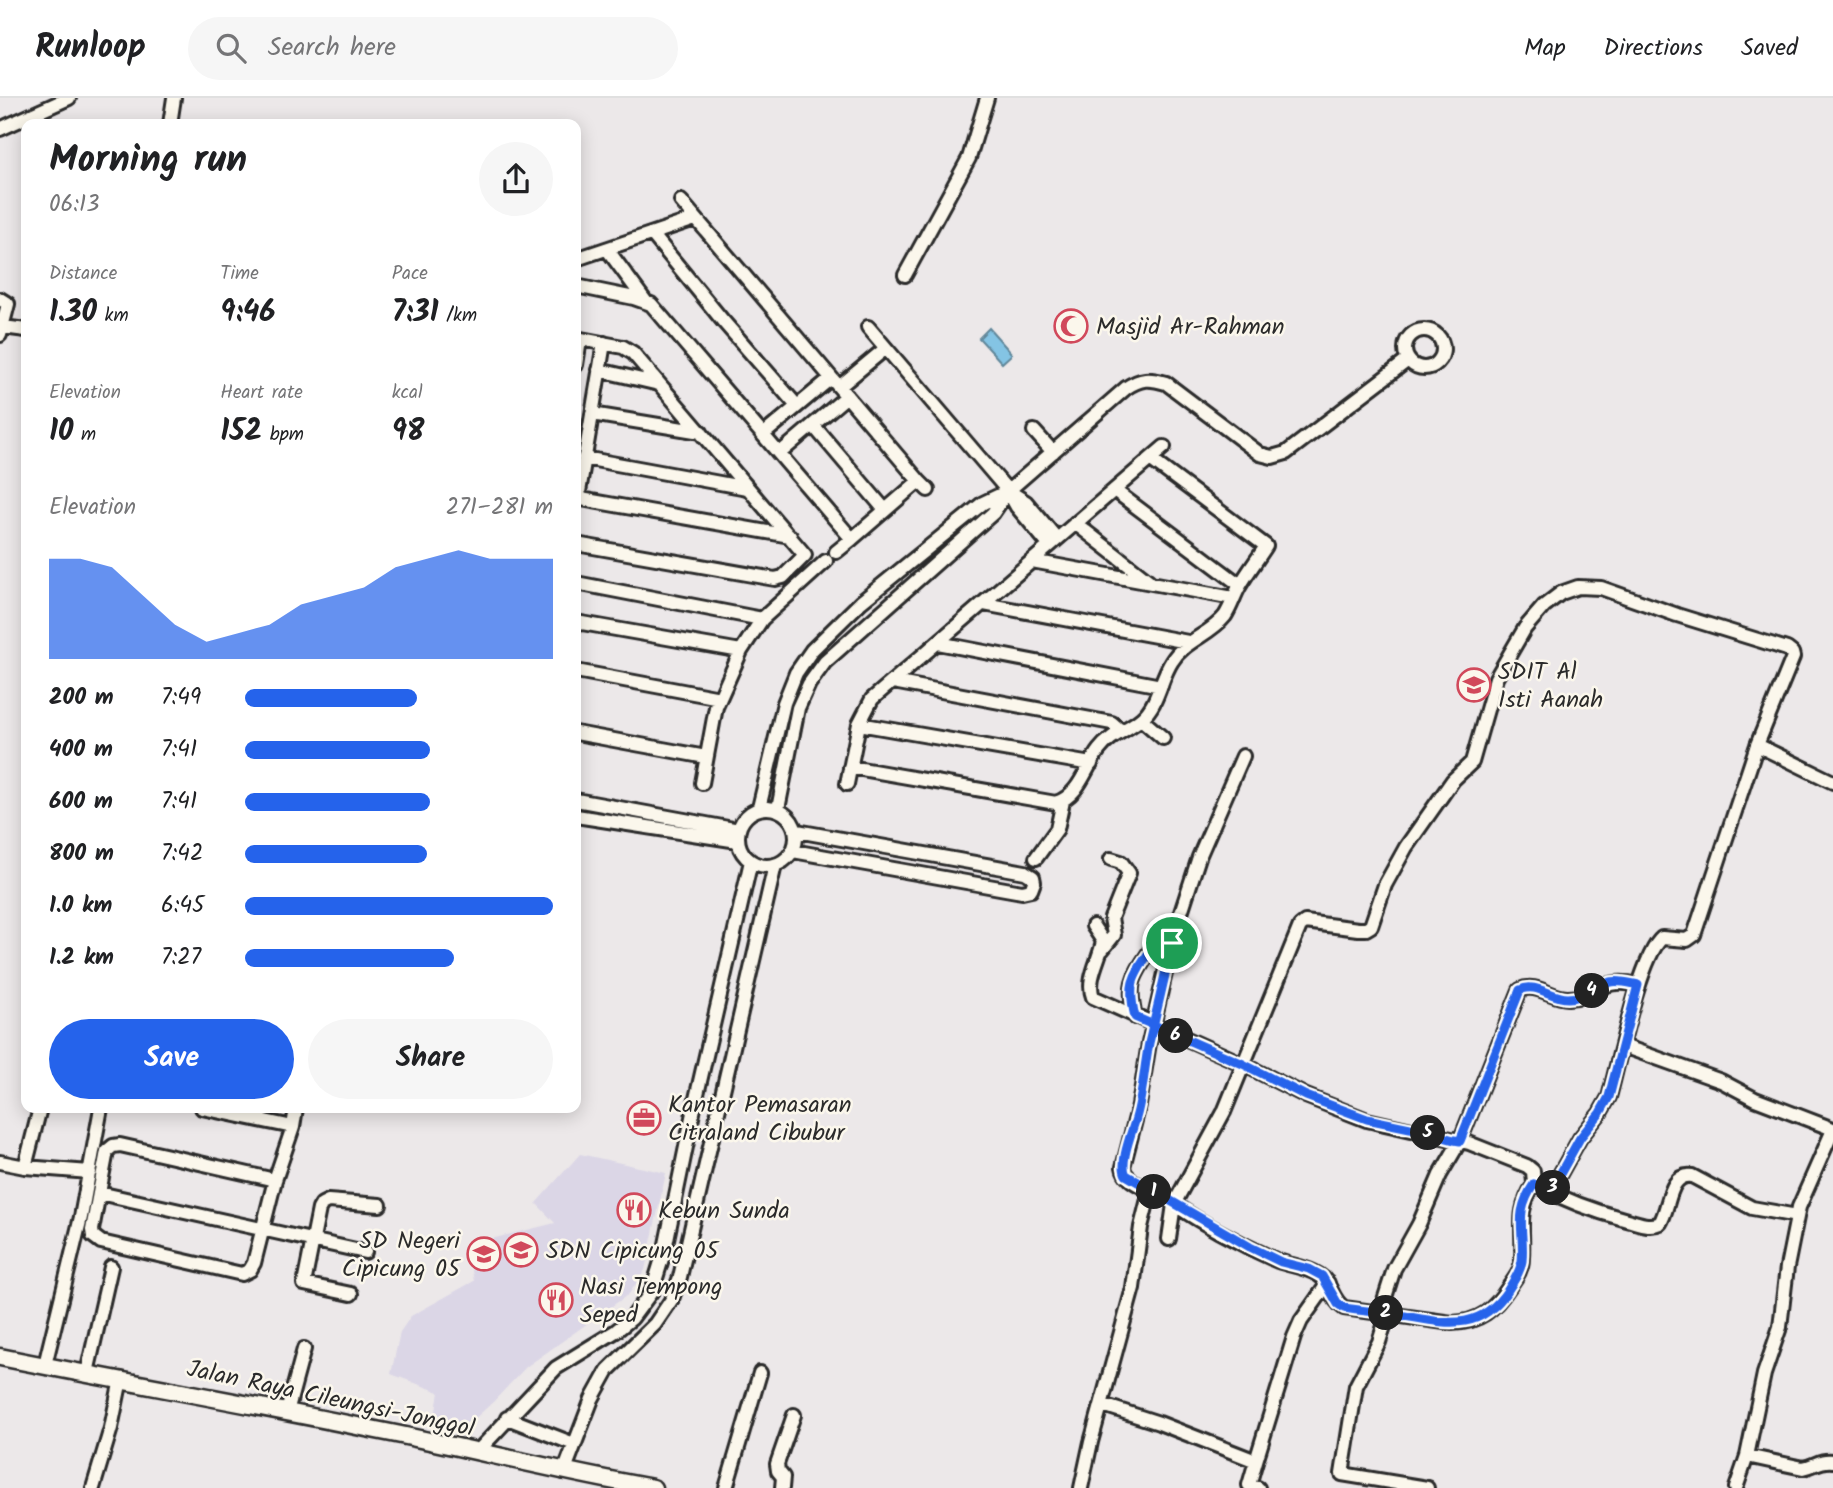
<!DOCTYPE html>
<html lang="en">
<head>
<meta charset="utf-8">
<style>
	:root { --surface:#fff; --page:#f6f6f6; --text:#202124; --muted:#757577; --line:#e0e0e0; --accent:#2563eb }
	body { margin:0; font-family:Kalam,sans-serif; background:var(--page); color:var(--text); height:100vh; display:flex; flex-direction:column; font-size:26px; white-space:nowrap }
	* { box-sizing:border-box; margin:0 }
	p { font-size:23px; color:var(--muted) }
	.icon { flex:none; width:38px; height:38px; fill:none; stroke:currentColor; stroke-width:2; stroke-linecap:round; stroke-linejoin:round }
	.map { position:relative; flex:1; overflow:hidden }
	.drawer { position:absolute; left:21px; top:21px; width:560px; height:994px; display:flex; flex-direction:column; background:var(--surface); border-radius:14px; box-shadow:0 4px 18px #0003 }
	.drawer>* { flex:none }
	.pin { position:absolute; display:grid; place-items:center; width:60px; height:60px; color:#fff; margin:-30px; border:4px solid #fff; border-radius:50%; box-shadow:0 2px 7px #0007 }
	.km { position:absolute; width:35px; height:35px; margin:-18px; border-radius:50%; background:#222; color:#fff; font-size:19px; line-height:35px; text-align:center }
	.round { display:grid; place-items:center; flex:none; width:74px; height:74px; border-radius:37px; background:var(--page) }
	.summary { display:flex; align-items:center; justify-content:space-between; height:119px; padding:0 28px }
	h1 { font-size:38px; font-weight:800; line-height:52px }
	.figures { display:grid; grid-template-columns:repeat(3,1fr); gap:10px; height:119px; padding:7px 28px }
	.figures div { display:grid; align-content:center }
	.figures b { font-size:30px; font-weight:800 }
	.figures small { font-size:19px; font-weight:400 }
	.figures p { font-size:19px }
	.chart { height:196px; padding:14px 28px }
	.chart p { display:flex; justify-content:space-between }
	.chart svg { width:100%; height:126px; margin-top:7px; fill:var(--accent); opacity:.7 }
	.button { display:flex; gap:14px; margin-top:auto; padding:14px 28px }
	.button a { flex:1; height:80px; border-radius:42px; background:var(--accent); color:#fff; font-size:28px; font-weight:800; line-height:80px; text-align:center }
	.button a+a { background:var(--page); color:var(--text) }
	ul { padding:0 28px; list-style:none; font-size:23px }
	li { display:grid; grid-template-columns:112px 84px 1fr; align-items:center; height:52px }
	li i { height:18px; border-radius:9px; background:var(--accent) }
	header { display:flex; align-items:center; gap:42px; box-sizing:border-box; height:98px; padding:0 35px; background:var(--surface); border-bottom:2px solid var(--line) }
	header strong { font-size:33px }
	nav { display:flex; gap:38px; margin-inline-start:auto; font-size:24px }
	.search { width:490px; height:63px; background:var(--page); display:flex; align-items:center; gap:18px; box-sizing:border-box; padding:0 24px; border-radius:38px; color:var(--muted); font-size:26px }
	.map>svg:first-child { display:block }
	.built { fill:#dbd6e6 }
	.water { fill:#84c4e4; stroke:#60879a; stroke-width:2 }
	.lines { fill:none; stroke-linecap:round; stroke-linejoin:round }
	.minor-casing { stroke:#2b2b2b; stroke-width:18 }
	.major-casing { stroke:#2b2b2b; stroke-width:21 }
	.minor { stroke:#fbf7ec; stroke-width:12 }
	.major { stroke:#fbf7ec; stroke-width:16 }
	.route-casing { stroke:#fff; stroke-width:14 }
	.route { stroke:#2563eb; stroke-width:9 }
	.labels { text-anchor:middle; stroke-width:5; stroke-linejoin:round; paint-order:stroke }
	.poi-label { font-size:24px; fill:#2b2b2b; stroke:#fbf7ec; text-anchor:start }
	.street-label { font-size:24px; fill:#2b2b2b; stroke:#fbf7ec }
</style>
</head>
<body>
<header>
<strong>Runloop</strong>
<div class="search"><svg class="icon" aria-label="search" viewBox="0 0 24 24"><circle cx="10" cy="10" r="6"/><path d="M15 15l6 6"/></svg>Search here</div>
<nav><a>Map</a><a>Directions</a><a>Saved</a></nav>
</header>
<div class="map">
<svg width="1833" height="1390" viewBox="0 0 1833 1390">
	<rect width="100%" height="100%" fill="#ece8e9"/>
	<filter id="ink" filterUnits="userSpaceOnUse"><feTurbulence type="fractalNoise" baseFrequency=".0143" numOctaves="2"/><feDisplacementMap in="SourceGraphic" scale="14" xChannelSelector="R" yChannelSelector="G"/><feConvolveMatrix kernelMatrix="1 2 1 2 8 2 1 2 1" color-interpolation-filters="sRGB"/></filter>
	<g filter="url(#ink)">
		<!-- built -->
		<path class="built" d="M580,1056L666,1075L645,1172L629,1196L526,1269L493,1304L471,1324L433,1332L439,1294L391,1276L400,1234L411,1218L474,1183L467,1147L555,1125L536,1105Z"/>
		<!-- water -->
		<path class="water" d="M989,230L1012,256L1002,265L979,240Z"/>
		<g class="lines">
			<defs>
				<path id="minor" d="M170,26L174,0
					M0,31L69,0
					M681,103L919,383
					M652,136L723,223L797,308
					M607,151L646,204
					M576,161L695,121
					M905,177L969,60L987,0
					M576,188L634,200L651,206L852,441L919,383L928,392
					M0,201L8,206L0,237
					M3,229L26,232
					M868,229L1008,393L1017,409L1049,447
					M1405 251a19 19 0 1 1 38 0a19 19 0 1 1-38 0Z
					M576,240L623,249L633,255L805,457L783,479L775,481L576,446
					M604,245L579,394L581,401L790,438
					M576,267L580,241
					M599,272L659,286
					M839,289L886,250
					M592,316L701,334
					M813,327L885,412
					M1034,333L1053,354
					M764,336L831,280
					M780,355L847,298
					M584,360L747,390
					M1114,392L1240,487
					M1012,395L1026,404L1057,441
					M1075,425L1149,483
					M836,454L852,441
					M1032,463L1233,500
					M576,485L762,521
					M984,506L1188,544
					M576,524L741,553
					M938,545L1161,588
					M576,573L720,600
					M893,584L1112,625L1120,632
					M1141,621L1163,640
					M859,626L1091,666
					M576,635L706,659
					M1757,647L1833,684
					M850,669L1056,705C1080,697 1085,670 1099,652C1111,636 1128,632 1142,620C1159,605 1160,581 1172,563C1185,542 1210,537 1225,518C1231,509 1234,498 1239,489C1247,475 1257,462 1266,448L1150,361
					M702,685L716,609L741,553L762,521L826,463
					M847,686L859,626L872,601L1164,349
					M576,702L739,732
					M738 739a29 29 0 1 1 58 0a29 29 0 1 1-58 0Z
					M759,710L784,605L796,575L812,552L861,504L983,405L1006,394
					M778,711L798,610L809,586L825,564L993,415L1008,393L1126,290C1141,280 1149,280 1166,285L1260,356L1272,359L1286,355L1408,262
					M576,718L738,743
					M793,753L1022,794L1031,792L1034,784L1033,779L1025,774L797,733
					M1036,760L1057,731L1063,703
					M1093,828L1103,843C1100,861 1086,881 1093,899L1243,966L1306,998L1367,1022L1469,1045L1527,1068L1533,1073L1534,1086C1566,1103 1593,1113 1627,1122C1639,1125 1649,1130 1660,1125C1670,1110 1668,1075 1692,1078L1752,1110L1797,1118
					M1102,852L1114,837L1111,820L1129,775L1121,764L1111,761
					M1135,919C1127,885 1133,879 1152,850L1172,845
					M1623,948L1721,983L1755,1001L1833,1031
					M202,1010L293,1029
					M120,1047L275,1082L254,1165L250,1172L242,1176L101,1144L93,1138L92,1132L107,1053L113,1048Z
					M0,1064L25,1069L90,1074
					M25,1069L40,1010
					M275,1082L293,1029L296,1010
					M1150,1093C1140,1087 1125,1082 1123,1069L1139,1007L1149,945L1174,836L1199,759L1243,658
					M99,1095L365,1154
					M1169,1141L1174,1106L1224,1014L1300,828L1305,824L1358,831H1366L1371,828L1385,787L1406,749L1453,682L1472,664L1496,580L1525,530L1544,508L1561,495L1578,489L1601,490L1677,517L1787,551L1792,555L1793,559L1757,647L1694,837L1687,842L1662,840C1640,858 1618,967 1609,999L1600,1015L1580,1040L1550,1094
					M351,1196L304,1186L319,1111L322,1106L328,1103L380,1107
					M1380,1215L1394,1171L1419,1126L1440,1077L1460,1043L1520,892C1536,884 1551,900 1568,900C1599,899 1600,878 1638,887
					M1388,1215L1379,1244L1356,1288L1342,1376L1427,1390
					M45,1267L81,1119L101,1010
					M87,1275L111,1169
					M1103,1307L1159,1325L1256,1363L1294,1239L1301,1223L1328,1185
					M287,1314L304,1251
					M507,1320L574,1346
					M477,1354L556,1270L616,1233L632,1220L652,1193L665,1151L695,1005L751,763
					M1747,1358L1803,1370C1815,1368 1820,1361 1833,1363
					M1256,1363L1249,1387L1258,1390
					M564,1374L592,1301L608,1272L655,1226L672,1201L680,1179L775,767
					M93,1390L111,1330L121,1281
					M726,1390L760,1275
					M782,1390L783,1379L778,1373L777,1366L794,1317
					M1081,1390L1091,1344L1133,1190L1141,1129L1150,1093L1165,1099C1194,1122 1244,1148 1278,1163C1292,1168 1307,1169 1319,1177C1332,1185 1331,1202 1344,1210L1452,1225C1480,1224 1494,1212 1509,1189C1516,1179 1522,1172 1522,1160C1524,1130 1516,1114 1534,1086
					M1736,1390L1747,1358L1764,1276L1780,1229L1787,1169L1799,1109L1833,1032"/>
				<path id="major" d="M0,1259C125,1284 251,1306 376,1332C469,1350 560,1374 653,1390"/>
			</defs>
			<!-- minor casing -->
			<use href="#minor" class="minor-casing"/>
			<!-- major casing -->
			<use href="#major" class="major-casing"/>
			<!-- minor -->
			<use href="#minor" class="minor"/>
			<!-- major -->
			<use href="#major" class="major"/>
		</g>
	</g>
	<g class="lines" filter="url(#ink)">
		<defs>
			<path id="route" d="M1172,845C1165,878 1157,912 1149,945C1144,970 1143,996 1136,1020C1132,1034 1119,1065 1126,1077L1250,1149L1281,1164L1309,1171L1322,1178L1338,1206L1344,1210C1362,1213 1380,1214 1398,1217C1443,1224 1478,1237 1508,1192C1514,1182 1520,1175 1522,1163C1525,1131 1513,1117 1534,1086L1550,1094L1580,1040L1600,1015L1609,999L1638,887C1629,885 1620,882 1610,884C1596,889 1584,900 1568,900C1551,900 1536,884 1520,892L1460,1043L1454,1042L1410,1030L1367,1021L1306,998L1243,966L1135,919C1127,885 1133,879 1152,850L1172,845"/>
		</defs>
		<!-- route casing -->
		<use href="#route" class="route-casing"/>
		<!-- route -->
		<use href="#route" class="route"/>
	</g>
	<!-- icons -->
	<defs>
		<symbol id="mosque-ring" viewBox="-11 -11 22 22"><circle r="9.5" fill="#fbf7ec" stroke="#d1495b" stroke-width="1.5"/><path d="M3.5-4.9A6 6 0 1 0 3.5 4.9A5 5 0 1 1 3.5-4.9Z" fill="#d1495b"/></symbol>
		<symbol id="school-ring" viewBox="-11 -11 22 22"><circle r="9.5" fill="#fbf7ec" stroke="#d1495b" stroke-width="1.5"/><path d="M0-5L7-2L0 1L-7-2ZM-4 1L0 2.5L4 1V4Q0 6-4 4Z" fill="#d1495b"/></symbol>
		<symbol id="office-ring" viewBox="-11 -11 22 22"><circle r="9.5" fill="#fbf7ec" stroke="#d1495b" stroke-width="1.5"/><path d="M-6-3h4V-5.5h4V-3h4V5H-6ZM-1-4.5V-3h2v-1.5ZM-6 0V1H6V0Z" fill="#d1495b"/></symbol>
		<symbol id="restaurant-ring" viewBox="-11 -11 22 22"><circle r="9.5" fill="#fbf7ec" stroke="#d1495b" stroke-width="1.5"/><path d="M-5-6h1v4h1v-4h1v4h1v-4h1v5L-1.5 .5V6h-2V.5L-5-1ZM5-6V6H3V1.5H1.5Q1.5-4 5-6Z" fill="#d1495b"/></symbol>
	</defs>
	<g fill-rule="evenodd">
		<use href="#mosque-ring" x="1052" y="209" width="38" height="38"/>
		<use href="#school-ring" x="1455" y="568" width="38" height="38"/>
		<use href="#office-ring" x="625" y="1001" width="38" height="38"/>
		<use href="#restaurant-ring" x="615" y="1093" width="38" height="38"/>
		<use href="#school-ring" x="502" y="1133" width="38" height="38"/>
		<use href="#school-ring" x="465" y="1137" width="38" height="38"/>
		<use href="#restaurant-ring" x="537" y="1183" width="38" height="38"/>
	</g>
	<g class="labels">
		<!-- poi labels -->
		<g class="poi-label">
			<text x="1096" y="236">Masjid Ar-Rahman</text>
			<text x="1498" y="581">SDIT Al<tspan x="1498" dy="28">Isti Aanah</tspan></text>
			<text x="668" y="1014">Kantor Pemasaran<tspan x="668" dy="28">Citraland Cibubur</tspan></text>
			<text x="658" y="1120">Kebun Sunda</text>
			<text x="460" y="1150" text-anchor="end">SD Negeri<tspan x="460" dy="28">Cipicung 05</tspan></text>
			<text x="546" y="1160">SDN Cipicung 05</text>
			<text x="580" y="1196">Nasi Tempong<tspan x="580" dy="28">Seped</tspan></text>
		</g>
		<!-- street labels -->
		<g class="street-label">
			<text transform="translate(331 1300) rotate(12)" y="8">Jalan Raya Cileungsi-Jonggol</text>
		</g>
	</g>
</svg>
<div class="pin" style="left:1172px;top:845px;background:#1e9e55"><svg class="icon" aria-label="arrive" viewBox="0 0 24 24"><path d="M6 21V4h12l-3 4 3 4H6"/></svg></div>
<b class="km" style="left:1154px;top:1094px">1</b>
<b class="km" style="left:1386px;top:1215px">2</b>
<b class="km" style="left:1553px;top:1090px">3</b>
<b class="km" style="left:1592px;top:893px">4</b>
<b class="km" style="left:1428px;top:1035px">5</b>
<b class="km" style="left:1176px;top:938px">6</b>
<section class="drawer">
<div class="summary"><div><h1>Morning run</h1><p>06:13</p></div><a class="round"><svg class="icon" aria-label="share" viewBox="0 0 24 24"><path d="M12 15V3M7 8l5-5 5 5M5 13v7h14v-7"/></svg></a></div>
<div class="figures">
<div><p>Distance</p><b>1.30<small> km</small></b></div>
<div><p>Time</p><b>9:46</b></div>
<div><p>Pace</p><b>7:31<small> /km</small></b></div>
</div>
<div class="figures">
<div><p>Elevation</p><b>10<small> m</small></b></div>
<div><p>Heart rate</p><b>152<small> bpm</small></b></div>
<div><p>kcal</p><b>98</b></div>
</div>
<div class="chart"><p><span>Elevation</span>271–281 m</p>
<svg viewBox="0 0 160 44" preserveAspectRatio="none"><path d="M0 44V9L10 9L20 12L30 22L40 32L50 38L60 35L70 32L80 25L90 22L100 19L110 12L120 9L130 6L140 9L150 9L160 9V44z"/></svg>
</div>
<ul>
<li><b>200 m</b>7:49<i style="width:56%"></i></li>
<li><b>400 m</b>7:41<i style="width:60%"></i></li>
<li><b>600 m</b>7:41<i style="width:60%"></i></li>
<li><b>800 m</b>7:42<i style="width:59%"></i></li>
<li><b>1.0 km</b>6:45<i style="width:100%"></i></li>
<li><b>1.2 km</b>7:27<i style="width:68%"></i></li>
</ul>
<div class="button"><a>Save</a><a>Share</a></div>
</section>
</div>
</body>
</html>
